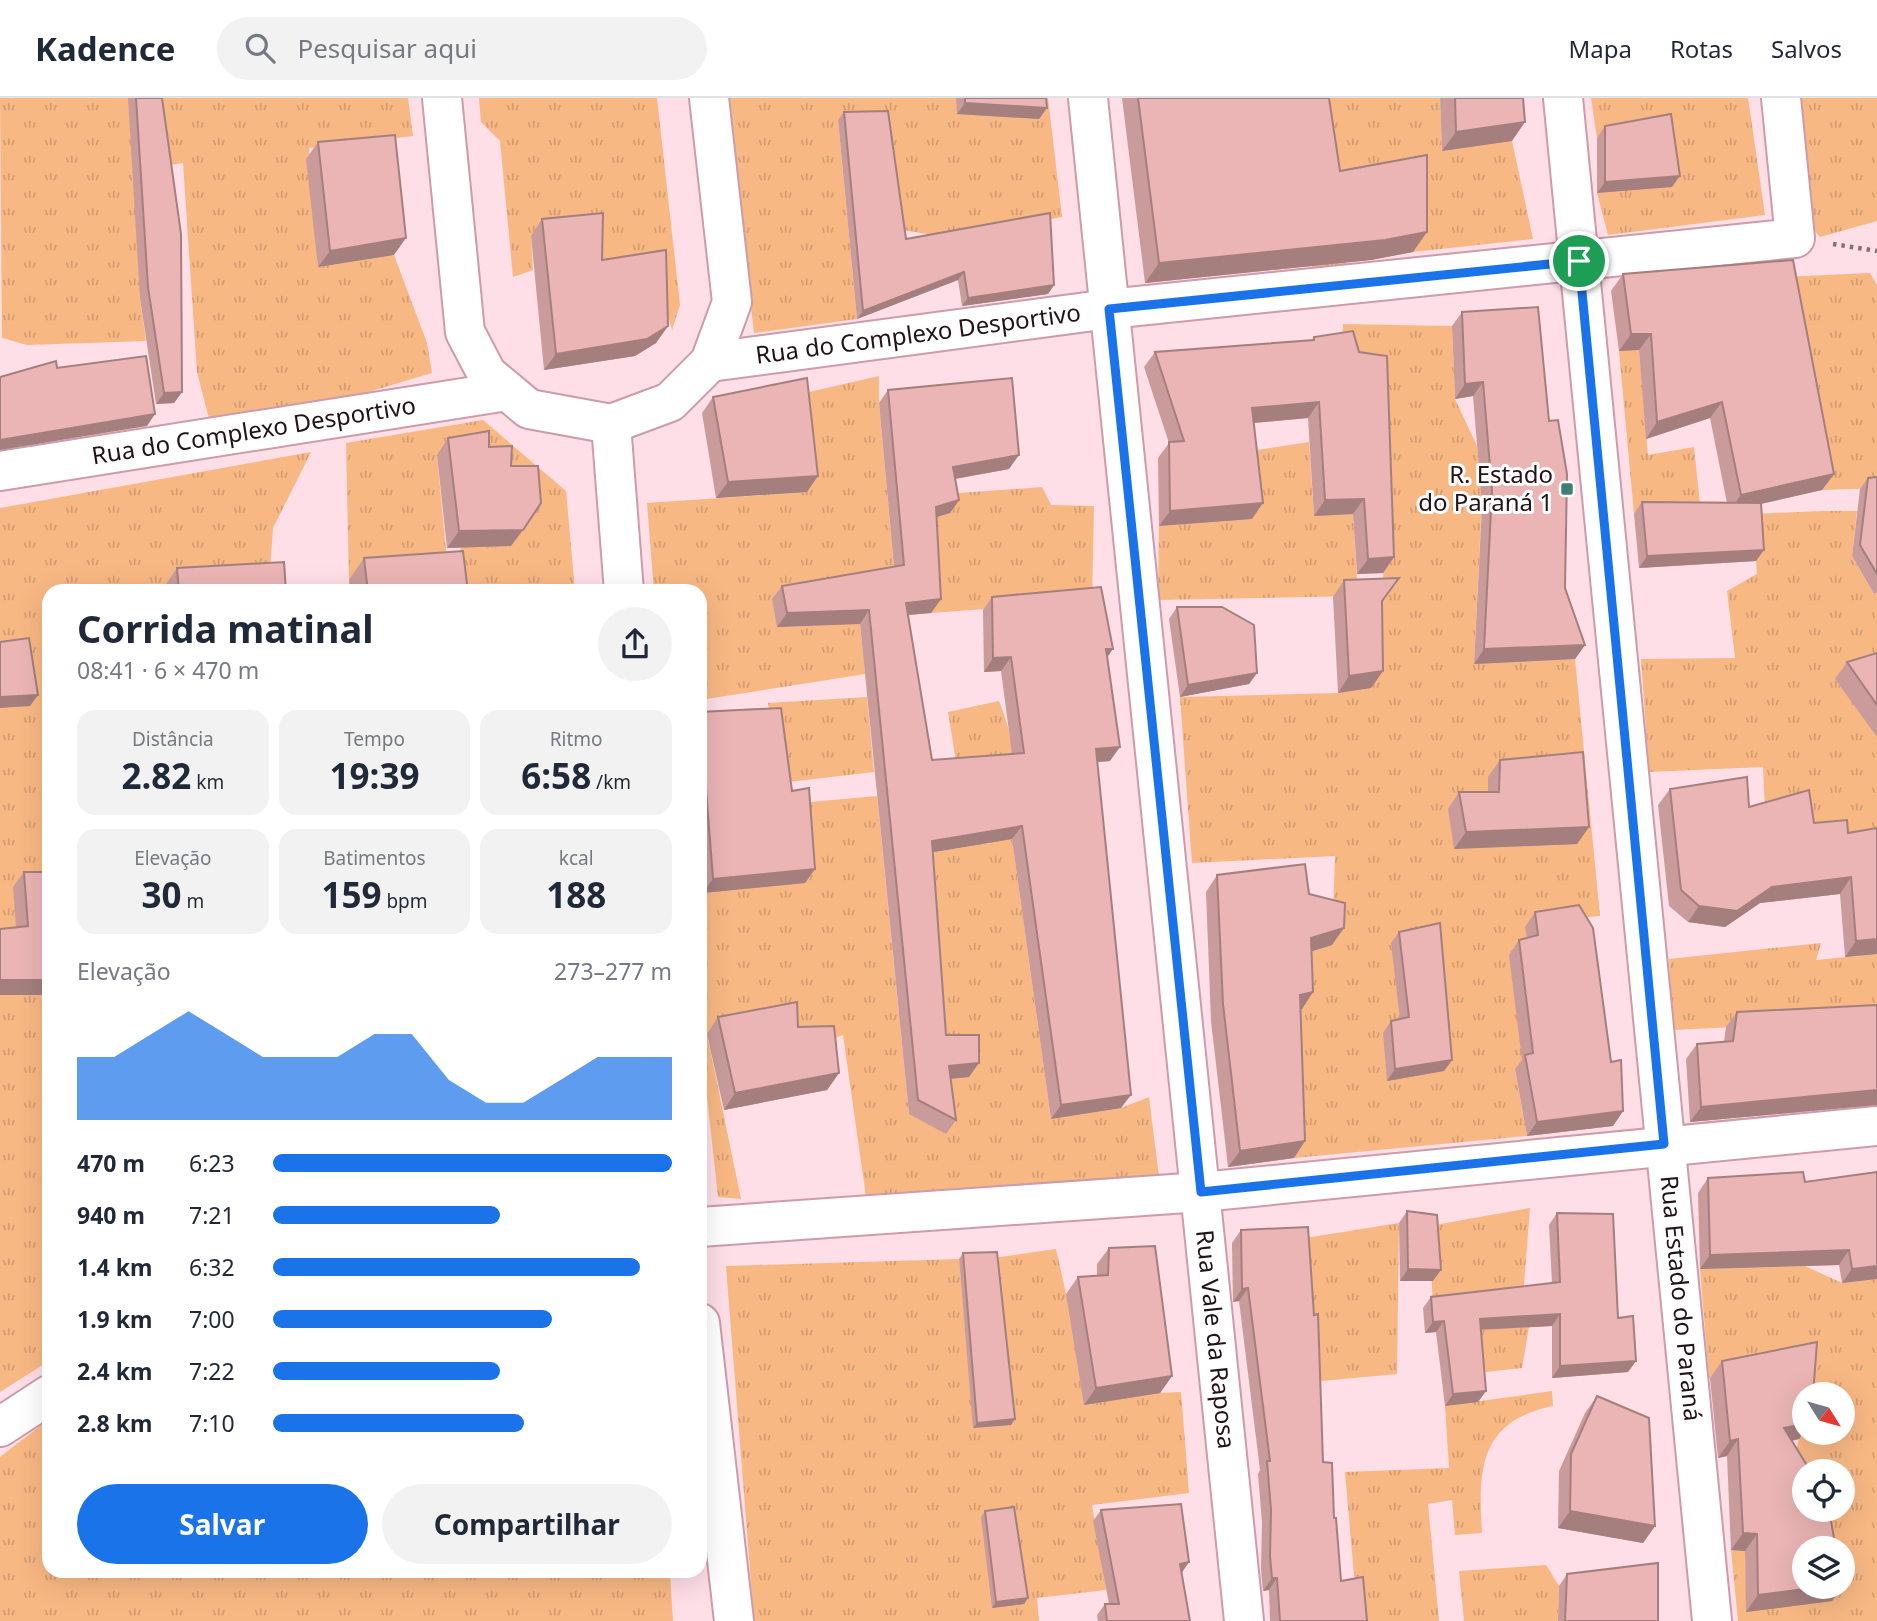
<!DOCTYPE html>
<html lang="pt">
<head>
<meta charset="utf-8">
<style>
	:root { --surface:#fff; --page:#f2f2f3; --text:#1f2937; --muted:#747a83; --line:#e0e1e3; --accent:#1a73e8 }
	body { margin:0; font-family:"Noto Sans",sans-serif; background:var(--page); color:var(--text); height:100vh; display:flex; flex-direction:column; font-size:26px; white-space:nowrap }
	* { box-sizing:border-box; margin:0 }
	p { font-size:23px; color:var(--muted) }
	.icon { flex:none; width:38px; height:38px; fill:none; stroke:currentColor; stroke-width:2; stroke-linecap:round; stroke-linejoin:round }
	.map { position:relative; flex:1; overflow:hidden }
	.sheet { position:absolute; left:42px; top:486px; width:665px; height:994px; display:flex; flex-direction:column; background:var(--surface); border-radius:21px; box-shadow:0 7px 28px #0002 }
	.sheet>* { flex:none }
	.needle { width:46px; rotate:127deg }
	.controls { position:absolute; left:1792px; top:1284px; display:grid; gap:14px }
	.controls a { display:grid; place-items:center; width:63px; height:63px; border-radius:50%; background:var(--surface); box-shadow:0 7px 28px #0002; font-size:35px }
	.pin { position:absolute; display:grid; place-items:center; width:60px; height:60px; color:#fff; margin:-30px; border:4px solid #fff; border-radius:50%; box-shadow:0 2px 7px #0007 }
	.round { display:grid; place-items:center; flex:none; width:74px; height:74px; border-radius:37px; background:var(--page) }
	.headline { display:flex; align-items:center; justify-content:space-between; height:119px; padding:0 35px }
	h1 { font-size:38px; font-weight:700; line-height:52px }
	.metrics { display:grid; grid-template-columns:repeat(3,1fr); gap:10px; height:119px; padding:7px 35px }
	.metrics div { display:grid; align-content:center; border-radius:18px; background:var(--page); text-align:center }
	.metrics b { font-size:35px; font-weight:700 }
	.metrics small { font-size:19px; font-weight:400 }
	.metrics p { font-size:19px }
	.chart { height:196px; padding:14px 35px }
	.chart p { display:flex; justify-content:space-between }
	.chart svg { width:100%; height:126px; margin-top:7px; fill:var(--accent); opacity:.7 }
	.cta { display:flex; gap:14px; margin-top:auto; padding:14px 35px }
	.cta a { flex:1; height:80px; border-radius:42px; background:var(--accent); color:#fff; font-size:28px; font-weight:700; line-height:80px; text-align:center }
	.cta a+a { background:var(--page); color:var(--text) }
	ul { padding:0 35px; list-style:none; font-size:23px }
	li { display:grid; grid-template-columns:112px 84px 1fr; align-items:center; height:52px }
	li i { height:18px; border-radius:9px; background:var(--accent) }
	header { display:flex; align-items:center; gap:42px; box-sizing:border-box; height:98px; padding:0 35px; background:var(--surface); border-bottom:2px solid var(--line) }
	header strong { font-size:33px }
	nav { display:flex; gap:38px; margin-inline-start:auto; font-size:24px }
	.search { width:490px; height:63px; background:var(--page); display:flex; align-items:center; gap:18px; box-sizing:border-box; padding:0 24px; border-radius:38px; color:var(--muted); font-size:26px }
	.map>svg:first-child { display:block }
	.grass { fill:url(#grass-tufts); fill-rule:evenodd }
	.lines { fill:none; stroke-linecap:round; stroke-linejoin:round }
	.minor-casing { stroke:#cd9ba9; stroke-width:42 }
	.path { stroke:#876f76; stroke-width:4.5; stroke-dasharray:3.5 5; stroke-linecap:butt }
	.minor { stroke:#fff; stroke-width:38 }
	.wall { fill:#c99c9b }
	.shaded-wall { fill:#a47f7e }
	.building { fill:#eab5b4; stroke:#a47f7e; stroke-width:2 }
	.route-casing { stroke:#fff; stroke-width:14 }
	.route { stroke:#1a73e8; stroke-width:9 }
	.poi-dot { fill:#3c8073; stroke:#fff; stroke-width:2.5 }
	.labels { text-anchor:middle; stroke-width:6; stroke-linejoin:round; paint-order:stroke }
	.street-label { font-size:24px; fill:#241218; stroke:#fff }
	.poi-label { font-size:24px; fill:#241218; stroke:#fff; text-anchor:end }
</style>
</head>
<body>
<header>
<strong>Kadence</strong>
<div class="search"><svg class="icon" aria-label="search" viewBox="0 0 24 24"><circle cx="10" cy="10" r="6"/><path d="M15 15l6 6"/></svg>Pesquisar aqui</div>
<nav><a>Mapa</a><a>Rotas</a><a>Salvos</a></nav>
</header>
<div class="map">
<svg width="1877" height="1523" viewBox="0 0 1877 1523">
	<defs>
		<pattern id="grass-tufts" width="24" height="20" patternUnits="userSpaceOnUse" patternTransform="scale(1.75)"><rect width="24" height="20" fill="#f8b884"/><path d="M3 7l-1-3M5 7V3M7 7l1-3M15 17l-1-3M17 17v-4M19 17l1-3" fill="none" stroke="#d49d71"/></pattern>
	</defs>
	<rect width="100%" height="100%" fill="#fedee7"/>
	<!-- grass -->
	<path class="grass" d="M0,0H408L413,38L309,50L318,169L394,157L427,245L432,275L214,340L197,274L183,65L162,68L174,191L140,199L146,243L27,247L2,240Z
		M479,0H657L680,207L672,232L654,169L591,179L531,138L533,172L513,179L500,43L481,24Z
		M727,0H1048L1062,119L951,140L897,131L838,23L857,221L754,235Z
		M1329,0H1440L1442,53L1512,43L1533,141L1413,154L1414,78L1342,90L1346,167L1312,170L1313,3Z
		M1591,0H1748L1765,117L1608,137L1597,95L1671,89L1597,40Z
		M1791,0H1877V123L1820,139L1802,119Z
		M1870,175L1877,187V390L1822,392L1781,179Z
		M1343,226L1452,228L1455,301L1477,348L1482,401L1474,565L1575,561L1600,818L1568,821L1569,938L1515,972L1527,1038L1294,1060L1216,961L1212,930L1301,911L1300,857L1332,846L1335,758L1192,765L1180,599L1338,595L1371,590L1370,519L1384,500L1376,274L1342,248Z
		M1639,252L1648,357L1694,349L1701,416H1634L1619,253Z
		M879,278V305L895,481L777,529L860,526L865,576L700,602V494L654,493L647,405L806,394L796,297Z
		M483,322L566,393L575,493H450L461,449L511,448L437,357L448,474L349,482L346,345Z
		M1309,344L1314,417L1353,416L1358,498L1158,502L1159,428L1252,421L1244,354Z
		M311,354L273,430L269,485L162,494H49V1263L0,1294V410Z
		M1042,389L1051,407L1094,408L1092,503L931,515L927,422L946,396Z
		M1822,413H1857L1852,458L1874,496L1877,495V733L1802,742L1765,710L1763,669L1649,674L1641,561L1735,560L1727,493L1757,476L1753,416Z
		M867,599L874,674L779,685L768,605Z
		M999,603C1010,633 1020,660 1005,690L1051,1021L1121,1010L1149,999L1159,1079L867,1106L843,937L822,945L707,936L741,1101L718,1099L700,935V769L703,795L799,705L877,698L909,1016L937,950L923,756L970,748L948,614Z
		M1821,845L1816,862L1877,856V922L1673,932L1669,861Z
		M1530,1110L1523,1199L1433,1209L1429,1128Z
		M1399,1125L1397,1276L1311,1284L1299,1141Z
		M1056,1151L1066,1196L1160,1295L1181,1294L1189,1395L1092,1407L1106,1492L1037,1500L1039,1523H754L726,1168L959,1161L974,1330L1011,1327L993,1160Z
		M1805,1168L1842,1185L1877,1181V1523H1738L1731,1452L1745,1453L1747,1514L1829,1489H1843V1451H1821L1813,1412H1843V1374L1790,1376L1799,1341L1805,1261L1709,1280L1700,1171ZM1804,1297H1843V1335H1804Z
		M1529,1229L1522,1270L1476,1275L1472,1232Z
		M1552,1293L1553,1308C1479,1323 1478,1372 1482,1435L1455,1437L1452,1402L1428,1406L1439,1523H1358L1345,1374L1449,1370L1445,1308Z
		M49,1321V1474H670L673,1523H0V1359Z
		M1546,1467L1559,1488L1558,1523H1464L1459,1473Z"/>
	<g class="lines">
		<defs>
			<g id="minor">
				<path d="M442,0L465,234L487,276L529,311L611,326L670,304L710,264L732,204L709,0"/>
				<path id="s1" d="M1088,0L1244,1523"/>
				<path id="s2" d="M1563,0L1712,1523"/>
				<path id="s3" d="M710,264L1109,211L1795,140L1781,0"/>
				<path d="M611,326L624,494"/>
				<path id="s4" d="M0,373L507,293"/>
				<path d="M700,1129L1201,1094L1877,1028"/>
				<path d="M700,1225L734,1523"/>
				<path d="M0,1329L49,1297"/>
			</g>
		</defs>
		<!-- minor casing -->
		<use href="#minor" class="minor-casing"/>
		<!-- path -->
		<path class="path" d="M1833,146L1877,153"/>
		<!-- minor -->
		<use href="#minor" class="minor"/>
	</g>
	<!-- wall -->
	<path class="wall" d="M128,0H162L182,294L174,305L156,306L140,200Z
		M956,0H1046L1047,10L1039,21L957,16Z
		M1122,0H1329L1340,73L1413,154L1371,162L1145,185Z
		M1440,0H1523L1512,43L1442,53Z
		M844,14L906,141L1054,187L1048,196L962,208L958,182L857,221L838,22Z
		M1605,28L1672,89L1597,95V40Z
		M318,44L394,157L318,169L306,61Z
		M542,121L602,162L668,228L656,245L635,258L544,272L531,138Z
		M1623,176L1834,376L1822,392L1761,406L1756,463L1639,470L1634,416L1642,404L1727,405L1710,320L1646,341L1639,252L1619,253L1611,193Z
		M1462,214L1565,490L1585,547L1575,561L1474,566L1482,407L1473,298L1455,301L1452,228Z
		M1314,239L1394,459L1383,475L1357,476L1353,416L1314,418L1308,320L1254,325L1252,421L1159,428L1158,360L1169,345L1144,269L1155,254L1311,243Z
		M888,292L1009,371L955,381L959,402L950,415L937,419L941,501L931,515L908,517L932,662L1012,656L1001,573L984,574L983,512L992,499L1107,559L1110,663L1097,664L1121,1010L1051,1021L1012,741L933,754L946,937L969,979L950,981L956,1022L946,1036L909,1016L860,526L777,529L772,501L782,488L894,469L879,305Z
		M713,299L807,394L716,400L702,315Z
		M448,340L489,349L511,368V448L447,450L437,357Z
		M1877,379V495L1874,496L1852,458L1860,391L1868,380Z
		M364,460L468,494H350L349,482Z
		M177,470L286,494H162V492Z
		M1344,482L1382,504L1383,573L1371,590L1338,595L1333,499Z
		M1177,509L1257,575L1249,586L1180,599L1169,521Z
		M1877,555V639L1835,581L1847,564Z
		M700,614L815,771L805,785L702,795L700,765Z
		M1500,662L1589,729L1577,746L1454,751L1448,711L1459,694H1488V679Z
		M1670,691L1749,709L1848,735L1877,856L1845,859L1840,796L1760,805L1725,829L1688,824L1669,808L1658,707Z
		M24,774H49V897H0V831L16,829L13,789Z
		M1217,777L1309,796L1332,847L1312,853L1313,894L1302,911H1300L1305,1043L1294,1060L1228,1069L1211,923L1206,794Z
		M1535,814L1611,964L1623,1013L1613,1028L1527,1038L1515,971L1522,962L1509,857L1519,842L1527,840L1525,829Z
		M1399,834L1452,962L1444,973L1387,983L1383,935L1391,923L1400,921L1391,845Z
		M1877,907V1007L1690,1024L1686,961L1697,946L1724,944L1726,929L1737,914Z
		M718,919L798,929L839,975L827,992L724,1012L707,936Z
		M1877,1074V1181L1842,1185L1839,1167L1700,1171L1698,1095L1708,1080L1805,1084Z
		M1407,1113L1433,1183H1400L1399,1125Z
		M1557,1115L1618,1220L1636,1263L1628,1274L1552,1280V1228L1481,1232L1486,1293L1478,1304L1445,1308L1436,1234L1425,1235L1423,1210L1431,1199L1552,1185L1549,1127Z
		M1241,1132L1323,1364L1334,1420L1341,1483L1367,1523H1270L1269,1492L1263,1493L1261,1471L1262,1424L1258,1376L1260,1372L1239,1203L1233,1204L1232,1145Z
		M1109,1150L1172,1278L1160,1295L1084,1307L1066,1196L1078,1179L1097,1178V1166Z
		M963,1155L1011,1327L973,1330L959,1161Z
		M1722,1263L1804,1297V1334L1799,1341L1791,1343L1804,1489H1842L1832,1503L1746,1514L1745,1453L1731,1452L1727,1358L1718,1360L1710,1280Z
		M1597,1298L1655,1428L1643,1445L1558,1430L1559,1373L1585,1315Z
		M1101,1412L1181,1474L1190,1523H1098L1097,1517L1105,1506H1109L1093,1423Z
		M985,1413L1028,1500L1024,1506L992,1510L981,1419Z
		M1567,1476L1658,1523H1558L1559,1488Z"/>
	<!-- shaded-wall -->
	<path class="shaded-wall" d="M965,5L1047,10L1039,21L957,16Z
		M1525,24L1512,43L1442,53L1456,34Z
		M1680,78L1672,89L1597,95L1605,84Z
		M1427,134L1413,154L1371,162L1145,185L1159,165Z
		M406,140L394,157L318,169L330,153Z
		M964,174L958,182L857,221L863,213Z
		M1054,187L1048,196L962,208L968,200Z
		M668,228L656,245L635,258L544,272L556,256Z
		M1631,236H1651L1639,252L1619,253Z
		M1483,284L1473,298L1455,301L1465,286Z
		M182,294L174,305L156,306L164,295Z
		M1319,304L1308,320L1241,326L1252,310Z
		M1722,304L1710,320L1646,341L1657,324Z
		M155,316L147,328L0,352V342Z
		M1019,357L1009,371L943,383L953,369Z
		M1834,376L1822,392L1729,413L1741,397Z
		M818,378L807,394L716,400L728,384Z
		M1364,401L1353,416L1314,418L1325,402Z
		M959,402L950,415L927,422L936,409Z
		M1263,405L1252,421L1159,428L1170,413Z
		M523,432L511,448L447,450L459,433Z
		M1764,452L1756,463L1639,470L1647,458Z
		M1394,459L1383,475L1357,476L1368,461Z
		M941,501L931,515L896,518L906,505Z
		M869,512L860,526L777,529L787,515Z
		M1585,547L1575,561L1474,566L1484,551Z
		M1106,551H1113L1104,564Z
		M1011,559L1001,573L984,574L993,560Z
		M1383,573L1371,590L1338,595L1349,578Z
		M1257,575L1249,586L1180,599L1188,587Z
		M38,597L30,608L0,610V599Z
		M1120,649L1110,663L1086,665L1096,651Z
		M1022,728L1012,741L923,756L932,743Z
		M1589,729L1577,746L1454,751L1466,734Z
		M815,771L805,785L702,795L713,781Z
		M1851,779L1840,796L1760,805L1725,829L1688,824L1699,808L1772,789Z
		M1344,830L1332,847L1300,857L1311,840Z
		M1877,841V856L1845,859L1856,843Z
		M0,882H49V897H0Z
		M1313,894L1302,911L1288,914L1300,897Z
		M1452,962L1444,973L1387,983L1395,971Z
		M979,965L969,979L939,982L949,968Z
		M839,975L827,992L724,1012L735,995Z
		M1877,992V1007L1690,1024L1701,1009Z
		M1131,997L1121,1010L1051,1021L1061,1007Z
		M1623,1013L1613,1028L1527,1038L1537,1024Z
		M1305,1043L1294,1060L1228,1069L1240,1053Z
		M1849,1152L1839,1167L1700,1171L1710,1157Z
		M1877,1168V1181L1842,1185L1852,1171Z
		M1408,1171L1441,1172L1433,1183H1400Z
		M1248,1190L1239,1203L1233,1204L1242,1191Z
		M1560,1216L1552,1228L1472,1232L1480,1221Z
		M1444,1223L1436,1234L1425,1235L1433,1224Z
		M1636,1263L1628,1274L1552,1280L1560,1268Z
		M1172,1278L1160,1295L1084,1307L1096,1290Z
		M1486,1293L1478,1304L1445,1308L1453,1296Z
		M1015,1321L1011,1327L973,1330L977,1325Z
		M1804,1326V1334L1799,1341L1772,1347L1784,1330Z
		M1738,1341L1727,1358L1718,1360L1730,1343Z
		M1570,1413L1655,1428L1643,1445L1558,1430Z
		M1743,1435L1757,1436L1745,1453L1731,1452Z
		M1189,1464L1181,1476L1180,1466Z
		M1272,1480H1277L1269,1492L1263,1493Z
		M1820,1489H1842L1832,1503L1746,1514L1758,1497Z
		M1028,1500L1024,1506L992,1510L996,1504Z"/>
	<!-- building -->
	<path class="building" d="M136,0H162L181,136L182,294L164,295L148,189Z
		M965,0H1046L1047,10L965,5Z
		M1138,0H1329L1340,73L1427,57V134L1385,142L1159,165Z
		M1455,0H1523L1525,24L1456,34Z
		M888,13L906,141L1050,115L1054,187L968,200L964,174L863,213L844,14Z
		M1671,16L1680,78L1605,84V28Z
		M395,37L406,140L330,153L318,44Z
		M603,115L602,162L666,152L668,228L647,241L556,256L542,121Z
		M1793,162L1834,376L1741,397L1722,304L1657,324L1651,236H1631L1623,176Z
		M1538,209L1549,323L1558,322L1567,376L1565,490L1585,547L1484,551L1492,392L1483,284L1465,286L1462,214Z
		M1353,233L1359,254L1387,258L1394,459L1368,461L1364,401L1325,402L1319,304L1252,310L1263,405L1170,413L1169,344L1184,343L1155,254L1314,242V239Z
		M146,258L155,316L0,342V279L56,263L57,270Z
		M807,280L818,378L728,384L713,299Z
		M1012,280L1019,357L953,369L959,402L936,409L941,501L906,505L932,662L1024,655L1011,559L993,560L992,499L1101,489L1113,551H1106L1120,649L1096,651L1131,997L1061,1007L1022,728L932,743L946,937H979V965L949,968L956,1022L918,1002L869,512L787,515L782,488L904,467L888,292Z
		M489,333V349L512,348L511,368H538L541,405L523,432L459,433L448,340Z
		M1877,379V476L1860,447L1868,380Z
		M1642,404L1761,405L1764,452L1647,458Z
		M463,453L468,494H368L364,460Z
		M284,464L286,494H179L177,470Z
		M1399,480L1382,503L1383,573L1349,578L1344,482Z
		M1177,509H1222L1254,527L1257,575L1188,587Z
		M29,540L38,597L0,599V544Z
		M1877,555V607L1847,564Z
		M781,610L792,693L809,690L815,771L713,781L700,614Z
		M1583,654L1589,729L1466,734L1459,694H1499L1500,662Z
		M1747,679L1749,709L1809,692L1814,725L1847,722L1848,735L1877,730V841L1856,843L1851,779L1772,789L1737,813L1699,808L1681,792L1670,691Z
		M1305,766L1309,796L1345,805L1344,830L1311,840L1313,894L1300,897L1305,1043L1240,1053L1223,906L1217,777Z
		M24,774H49V882H0V831L28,828Z
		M1579,807L1593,830L1611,964L1621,962L1623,1013L1537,1024L1525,957L1533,955L1519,842L1538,837L1535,814Z
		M1440,825L1452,962L1395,971L1391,923L1409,919L1399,834Z
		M797,904L798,929L834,928L839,975L735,995L718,919Z
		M1877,907V992L1701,1009L1697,946L1733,943L1737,914Z
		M1803,1074L1805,1084L1877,1074V1168L1852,1171L1849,1152L1710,1157L1708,1080Z
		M1407,1113L1437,1117L1441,1172L1408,1171Z
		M1557,1115L1613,1116L1618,1220L1633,1218L1636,1263L1560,1268V1216L1480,1221L1486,1293L1453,1296L1444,1223L1433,1224L1431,1199L1560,1184Z
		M1308,1129L1314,1217L1318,1216L1323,1364L1332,1365L1334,1420H1336L1341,1483L1363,1479L1367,1523H1280L1277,1480H1272L1270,1458L1271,1412L1267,1363H1270L1248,1190L1242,1191L1241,1132Z
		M1155,1148L1172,1278L1096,1290L1078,1179L1108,1177L1109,1150Z
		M997,1154L1015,1321L977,1325L963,1155Z
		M1817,1244L1813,1297H1804V1326L1784,1330L1811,1374H1804V1412H1829L1836,1451H1804V1489H1820L1758,1497L1757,1436L1743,1435L1738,1341L1730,1343L1722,1263Z
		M1597,1298L1649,1320L1655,1428L1570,1413L1571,1356Z
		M1181,1406L1189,1464L1180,1466L1190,1523H1107L1105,1506H1119L1101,1412Z
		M1014,1409L1028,1500L996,1504L985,1413Z
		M1658,1465V1523H1565L1567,1476Z"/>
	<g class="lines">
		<defs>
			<path id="route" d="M1579,163L1664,1046L1201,1094L1109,211Z"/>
		</defs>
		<!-- route casing -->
		<use href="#route" class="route-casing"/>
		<!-- route -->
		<use href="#route" class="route"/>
	</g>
	<!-- markers -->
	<rect class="poi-dot" x="1560" y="384" width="14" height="14" rx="3.5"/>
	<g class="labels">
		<!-- street labels -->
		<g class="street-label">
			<text dy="8" stroke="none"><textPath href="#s3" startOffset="210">Rua do Complexo Desportivo</textPath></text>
			<text dy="8" stroke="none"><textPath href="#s4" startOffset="257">Rua do Complexo Desportivo</textPath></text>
			<text dy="8" stroke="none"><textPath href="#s2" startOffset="1206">Rua Estado do Paraná</textPath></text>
			<text dy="8" stroke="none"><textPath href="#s1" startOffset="1248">Rua Vale da Raposa</textPath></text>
		</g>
		<!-- poi labels -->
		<g class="poi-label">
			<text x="1553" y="385">R. Estado<tspan x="1553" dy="28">do Paraná 1</tspan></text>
		</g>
	</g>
</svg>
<div class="controls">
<a><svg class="needle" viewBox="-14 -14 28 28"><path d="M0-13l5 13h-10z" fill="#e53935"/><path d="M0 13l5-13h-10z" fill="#747a83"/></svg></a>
<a><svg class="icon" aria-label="locate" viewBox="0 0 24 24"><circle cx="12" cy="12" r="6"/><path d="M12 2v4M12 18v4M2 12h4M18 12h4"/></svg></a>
<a><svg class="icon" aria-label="layers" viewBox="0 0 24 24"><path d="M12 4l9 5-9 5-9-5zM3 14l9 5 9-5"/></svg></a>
</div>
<div class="pin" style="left:1579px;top:163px;background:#1e9e55"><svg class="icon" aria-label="arrive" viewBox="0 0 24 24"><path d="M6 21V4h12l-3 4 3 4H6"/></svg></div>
<section class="sheet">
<div class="headline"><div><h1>Corrida matinal</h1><p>08:41 · 6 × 470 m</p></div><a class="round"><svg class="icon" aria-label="share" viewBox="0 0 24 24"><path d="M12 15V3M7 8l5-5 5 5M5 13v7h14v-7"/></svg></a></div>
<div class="metrics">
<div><p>Distância</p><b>2.82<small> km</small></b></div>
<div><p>Tempo</p><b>19:39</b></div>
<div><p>Ritmo</p><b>6:58<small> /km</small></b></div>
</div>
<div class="metrics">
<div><p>Elevação</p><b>30<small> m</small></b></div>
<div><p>Batimentos</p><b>159<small> bpm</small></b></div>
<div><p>kcal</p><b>188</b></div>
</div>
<div class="chart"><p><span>Elevação</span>273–277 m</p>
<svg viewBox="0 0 160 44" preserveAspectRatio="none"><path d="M0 44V22L10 22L20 14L30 6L40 14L50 22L60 22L70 22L80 14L90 14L100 30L110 38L120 38L130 30L140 22L150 22L160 22V44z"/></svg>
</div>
<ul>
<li><b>470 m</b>6:23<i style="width:100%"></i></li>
<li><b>940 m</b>7:21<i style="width:57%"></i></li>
<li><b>1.4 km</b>6:32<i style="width:92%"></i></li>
<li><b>1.9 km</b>7:00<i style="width:70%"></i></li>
<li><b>2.4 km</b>7:22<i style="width:57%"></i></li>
<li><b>2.8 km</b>7:10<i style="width:63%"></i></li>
</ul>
<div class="cta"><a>Salvar</a><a>Compartilhar</a></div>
</section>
</div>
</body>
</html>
